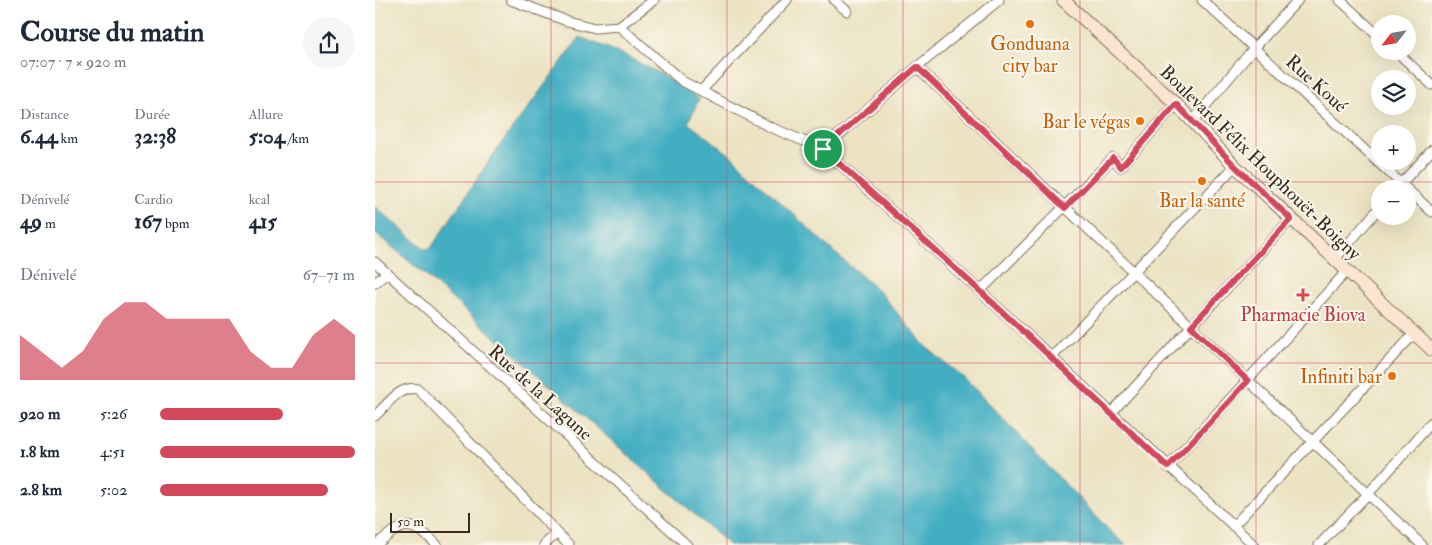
<!DOCTYPE html>
<html lang="fr">
<head>
<meta charset="utf-8">
<style>
	:root { --surface:#fff; --page:#f6f6f7; --text:#1f2937; --muted:#747a83; --accent:#d1495b }
	body { margin:0; font-family:"IM FELL Double Pica",serif; background:var(--page); color:var(--text); height:100vh; display:flex; flex-direction:column; font-size:19px; white-space:nowrap }
	* { box-sizing:border-box; margin:0 }
	p { font-size:16px; color:var(--muted) }
	.icon { flex:none; width:28px; height:28px; fill:none; stroke:currentColor; stroke-width:2; stroke-linecap:round; stroke-linejoin:round }
	.map { position:relative; flex:1; overflow:hidden }
	.panel { display:flex; flex-direction:column; background:var(--surface); width:375px }
	.panel>* { flex:none }
	.needle { width:32px; rotate:239deg }
	.buttons { position:absolute; left:996px; top:15px; display:grid; gap:10px }
	.buttons a { display:grid; place-items:center; width:45px; height:45px; border-radius:50%; background:var(--surface); box-shadow:0 5px 20px #0002; font-size:25px }
	.scale { position:absolute; left:15px; bottom:12px; width:80px; box-sizing:border-box; padding-left:5px; border:2px solid #3b2a1e; border-top:0; font-size:14px; line-height:18px; white-space:nowrap; color:#3b2a1e; -webkit-text-stroke:4px #fbf7ec; paint-order:stroke }
	.pin { position:absolute; display:grid; place-items:center; width:42px; height:42px; color:#fff; margin:-21px; border:2px solid #fff; border-radius:50%; box-shadow:0 1px 5px #0007 }
	.round { display:grid; place-items:center; flex:none; width:52px; height:52px; border-radius:26px; background:var(--page) }
	.overview { display:flex; align-items:center; justify-content:space-between; height:85px; padding:0 20px }
	h1 { font-size:28px; font-weight:700; line-height:38px }
	.figures { display:grid; grid-template-columns:repeat(3,1fr); gap:8px; height:85px; padding:5px 20px }
	.figures div { display:grid; align-content:center }
	.figures b { font-size:21px; font-weight:700 }
	.figures small { font-size:14px; font-weight:400 }
	.figures p { font-size:14px }
	.chart { height:140px; padding:10px 20px }
	.chart p { display:flex; justify-content:space-between }
	.chart svg { width:100%; height:90px; margin-top:5px; fill:var(--accent); opacity:.7 }
	ul { padding:0 20px; list-style:none; font-size:16px }
	li { display:grid; grid-template-columns:80px 60px 1fr; align-items:center; height:38px }
	li i { height:12px; border-radius:6px; background:var(--accent) }
	main { display:flex; flex:1; min-height:0 }
	.map>svg:first-child { display:block }
	.water { fill:#43aec2; stroke:#3f6c70 }
	.lines { fill:none; stroke-linecap:round; stroke-linejoin:round }
	.street-casing { stroke:#796b58; stroke-width:11 }
	.secondary-casing { stroke:#796b58; stroke-width:14 }
	.street { stroke:#fff; stroke-width:9 }
	.secondary { stroke:#fce5d0; stroke-width:12 }
	.route-casing { stroke:#fff; stroke-width:10 }
	.route { stroke:#d1495b; stroke-width:6 }
	.grid { fill:none; stroke:#d1495b; stroke-width:1; stroke-opacity:0.55 }
	.food-dot { fill:#e8710a; stroke:#fbf7ec; stroke-width:2 }
	.health-dot { fill:#e0444e; stroke:#fbf7ec; stroke-width:2 }
	.labels { text-anchor:middle; stroke-width:4; stroke-linejoin:round; paint-order:stroke }
	.food-label { font-size:19px; fill:#c56008; stroke:#fbf7ec }
	.street-label { font-size:19px; fill:#3b2a1e; stroke:#fbf7ec }
	.health-label { font-size:19px; fill:#be3a42; stroke:#fbf7ec }
</style>
</head>
<body>
<main>
<section class="panel">
<div class="overview"><div><h1>Course du matin</h1><p>07:07 · 7 × 920 m</p></div><a class="round"><svg class="icon" aria-label="share" viewBox="0 0 24 24"><path d="M12 15V3M7 8l5-5 5 5M5 13v7h14v-7"/></svg></a></div>
<div class="figures">
<div><p>Distance</p><b>6.44<small> km</small></b></div>
<div><p>Durée</p><b>32:38</b></div>
<div><p>Allure</p><b>5:04<small> /km</small></b></div>
</div>
<div class="figures">
<div><p>Dénivelé</p><b>49<small> m</small></b></div>
<div><p>Cardio</p><b>167<small> bpm</small></b></div>
<div><p>kcal</p><b>415</b></div>
</div>
<div class="chart"><p><span>Dénivelé</span>67–71 m</p>
<svg viewBox="0 0 160 44" preserveAspectRatio="none"><path d="M0 44V22L10 30L20 38L30 30L40 14L50 6L60 6L70 14L80 14L90 14L100 14L110 30L120 38L130 38L140 22L150 14L160 22V44z"/></svg>
</div>
<ul>
<li><b>920 m</b>5:26<i style="width:63%"></i></li>
<li><b>1.8 km</b>4:51<i style="width:100%"></i></li>
<li><b>2.8 km</b>5:02<i style="width:86%"></i></li>
</ul>
</section>
<div class="map">
<svg width="1057" height="545" viewBox="0 0 1057 545">
	<rect width="100%" height="100%" fill="#fbf7ec"/>
	<filter id="ink" filterUnits="userSpaceOnUse"><feTurbulence type="fractalNoise" baseFrequency=".02" numOctaves="2"/><feDisplacementMap in="SourceGraphic" scale="10" xChannelSelector="R" yChannelSelector="G"/><feConvolveMatrix kernelMatrix="1 2 1 2 8 2 1 2 1" color-interpolation-filters="sRGB"/></filter>
	<filter id="wash" filterUnits="userSpaceOnUse"><feTurbulence type="fractalNoise" baseFrequency=".0096" numOctaves="4" result="noise"/><feDisplacementMap in="SourceGraphic" scale="20" xChannelSelector="R" yChannelSelector="G"/><feGaussianBlur stdDeviation="1.12" result="paint"/><feColorMatrix in="noise" values="0 0 0 0 0 0 0 0 0 0 0 0 0 0 0 0 0 1.4 0 .05"/><feComposite in="paint" operator="in"/></filter>
	<g filter="url(#wash)">
		<rect width="100%" height="100%" fill="#ece3c3"/>
		<!-- water -->
		<path class="water" d="M205,37C248,53 287,72 324,99L313,123L353,153L460,253L503,290L551,347L590,379L734,530L751,545H354L48,273L0,233V207L50,249L56,248L120,152Z"/>
	</g>
	<g filter="url(#ink)">
		<g class="lines">
			<defs>
				<path id="street" d="M136,0L192,21L220,28L244,26L307,81L395,127L448,149L605,291L879,545
					M459,0L472,11
					M827,0L1057,212
					M965,0L1005,37
					M244,26L279,0
					M1021,51L1057,85
					M542,67L1047,545
					M326,91L412,0
					M817,122L879,48L923,0
					M448,149L542,67L624,0
					M1021,189L1057,150
					M960,259L1005,207
					M0,262L312,545
					M0,283L12,273
					M605,291L738,158L746,167L801,104
					M677,357L860,166
					M736,413L916,219
					M0,416C13,404 24,385 43,389L194,545
					M793,467L972,271
					M858,526L1039,334
					M1,545C28,522 36,519 62,545
					M169,545L182,533
					M944,545L993,494L1057,422"/>
				<path id="secondary" d="M688,0L801,104L860,166L1057,350"/>
			</defs>
			<!-- street casing -->
			<use href="#street" class="street-casing"/>
			<!-- secondary casing -->
			<use href="#secondary" class="secondary-casing"/>
			<!-- street -->
			<use href="#street" class="street"/>
			<!-- secondary -->
			<use href="#secondary" class="secondary"/>
		</g>
	</g>
	<g class="lines" filter="url(#ink)">
		<defs>
			<path id="route" d="M542,67L690,208L738,158L746,167L801,104L860,166L916,219L816,326L873,381L793,467L605,291L448,149Z"/>
		</defs>
		<!-- route casing -->
		<use href="#route" class="route-casing"/>
		<!-- route -->
		<use href="#route" class="route"/>
	</g>
	<!-- grid -->
	<path class="grid" d="M176,0V545M352,0V545M528,0V545M705,0V545M881,0V545M0,182H1057M0,363H1057"/>
	<!-- markers -->
	<g class="food-dot">
		<circle cx="655" cy="24" r="5"/>
		<circle cx="765" cy="121" r="5"/>
		<circle cx="827" cy="181" r="5"/>
		<circle cx="1017" cy="376" r="5"/>
	</g>
	<path class="health-dot" d="M925.5 287.5h5v5h5v5h-5v5h-5v-5h-5v-5h5z"/>
	<g class="labels">
		<!-- food labels -->
		<g class="food-label">
			<text x="655" y="50">Gonduana<tspan x="655" dy="22">city bar</tspan></text>
			<text x="755" y="128" text-anchor="end">Bar le végas</text>
			<text x="827" y="207">Bar la santé</text>
			<text x="1007" y="383" text-anchor="end">Infiniti bar</text>
		</g>
		<!-- street labels -->
		<g class="street-label">
			<text transform="translate(942 83) rotate(42)" y="7">Rue Koué</text>
			<text transform="translate(886 162) rotate(44)" y="7">Boulevard Félix Houphouët-Boigny</text>
			<text transform="translate(166 392) rotate(42)" y="7">Rue de la Lagune</text>
		</g>
		<!-- health labels -->
		<g class="health-label">
			<text x="928" y="321">Pharmacie Biova</text>
		</g>
	</g>
</svg>
<div class="buttons">
<a><svg class="needle" viewBox="-14 -14 28 28"><path d="M0-13l5 13h-10z" fill="#e53935"/><path d="M0 13l5-13h-10z" fill="#747a83"/></svg></a>
<a><svg class="icon" aria-label="layers" viewBox="0 0 24 24"><path d="M12 4l9 5-9 5-9-5zM3 14l9 5 9-5"/></svg></a>
<a>+</a>
<a>−</a>
</div>
<div class="scale">50 m</div>
<div class="pin" style="left:448px;top:149px;background:#1e9e55"><svg class="icon" aria-label="arrive" viewBox="0 0 24 24"><path d="M6 21V4h12l-3 4 3 4H6"/></svg></div>
</div>
</main>
</body>
</html>
